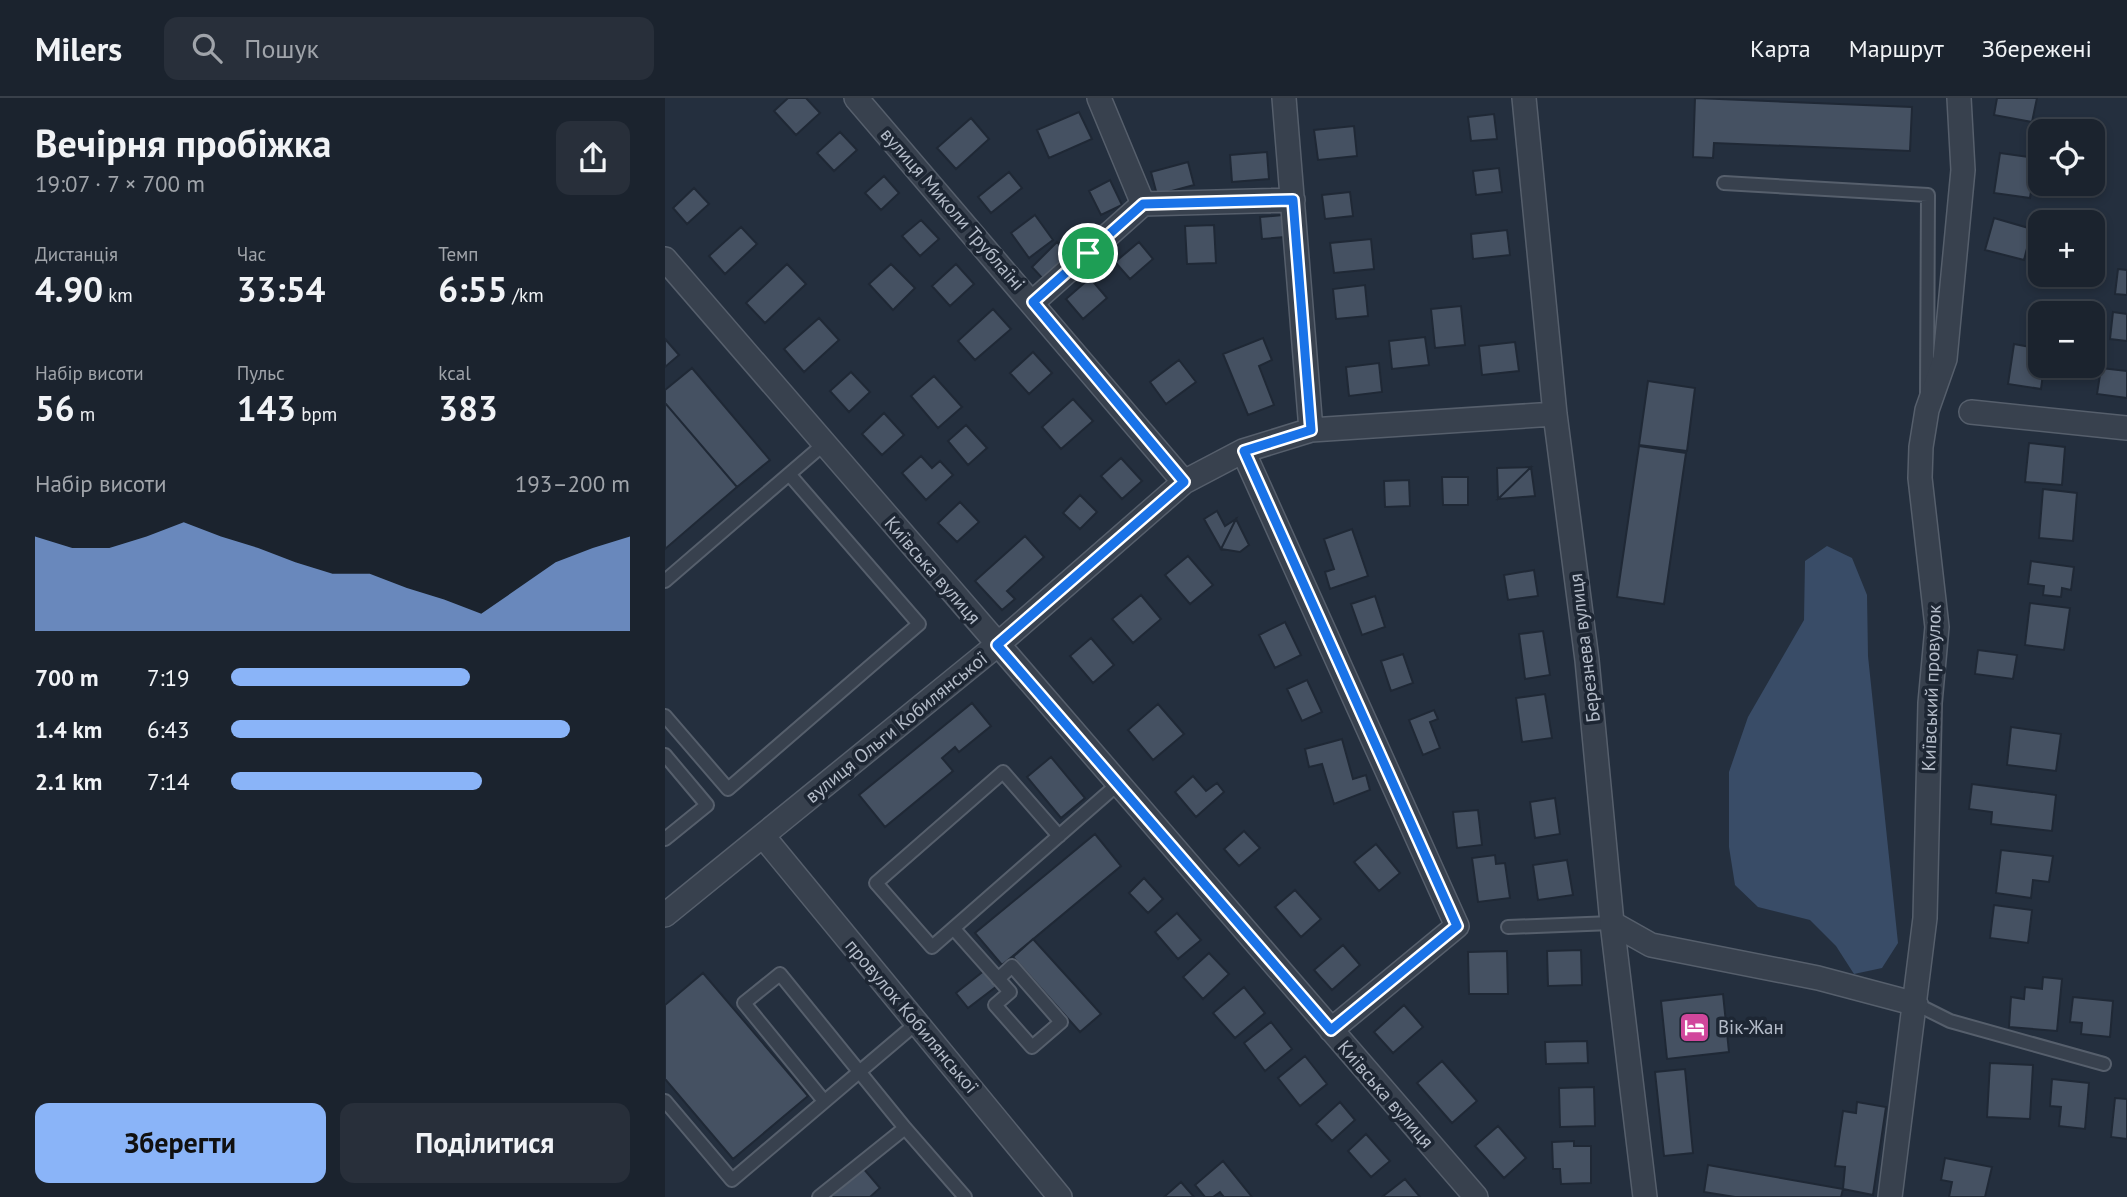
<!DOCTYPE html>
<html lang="uk">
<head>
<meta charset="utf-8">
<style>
	:root { --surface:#1b232e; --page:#282f3a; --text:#f1f3f6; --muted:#a0a4aa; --line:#39404a; --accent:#8ab4f8 }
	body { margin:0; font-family:"PT Sans",sans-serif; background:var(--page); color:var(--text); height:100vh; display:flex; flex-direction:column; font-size:26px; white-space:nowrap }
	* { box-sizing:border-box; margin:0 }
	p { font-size:23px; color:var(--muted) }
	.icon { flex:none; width:38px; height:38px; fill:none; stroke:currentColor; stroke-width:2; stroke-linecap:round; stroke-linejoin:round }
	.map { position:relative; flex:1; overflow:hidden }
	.panel { display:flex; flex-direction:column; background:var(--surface); width:665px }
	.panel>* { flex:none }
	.fabs { position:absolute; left:1363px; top:21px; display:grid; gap:14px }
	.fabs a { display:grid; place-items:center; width:77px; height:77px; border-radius:14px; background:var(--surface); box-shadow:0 4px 10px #0003,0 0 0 2px var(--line); font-size:35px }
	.pin { position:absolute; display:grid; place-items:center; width:60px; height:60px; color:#fff; margin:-30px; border:4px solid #fff; border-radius:50%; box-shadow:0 2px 7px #0007 }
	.round { display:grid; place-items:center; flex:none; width:74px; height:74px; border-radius:14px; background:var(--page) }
	.head { display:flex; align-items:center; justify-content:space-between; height:119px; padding:0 35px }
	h1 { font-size:38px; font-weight:800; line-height:52px }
	.stats { display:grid; grid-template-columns:repeat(3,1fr); gap:10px; height:119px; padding:7px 35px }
	.stats div { display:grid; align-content:center }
	.stats b { font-size:35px; font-weight:800 }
	.stats small { font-size:19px; font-weight:400 }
	.stats p { font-size:19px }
	.chart { height:196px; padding:14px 35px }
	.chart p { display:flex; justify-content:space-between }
	.chart svg { width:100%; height:126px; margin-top:7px; fill:var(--accent); opacity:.7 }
	.action { display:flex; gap:14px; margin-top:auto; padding:14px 35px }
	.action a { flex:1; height:80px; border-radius:14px; background:var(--accent); color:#111; font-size:28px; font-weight:800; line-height:80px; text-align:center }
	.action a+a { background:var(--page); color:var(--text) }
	ul { padding:0 35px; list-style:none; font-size:23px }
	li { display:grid; grid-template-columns:112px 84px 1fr; align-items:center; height:52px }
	li i { height:18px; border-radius:9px; background:var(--accent) }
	header { display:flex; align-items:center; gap:42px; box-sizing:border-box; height:98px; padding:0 35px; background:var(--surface); border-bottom:2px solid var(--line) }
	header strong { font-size:33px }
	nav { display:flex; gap:38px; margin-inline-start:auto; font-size:24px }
	.search { width:490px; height:63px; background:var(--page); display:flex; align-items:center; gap:18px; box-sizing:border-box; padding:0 24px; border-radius:14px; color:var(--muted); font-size:26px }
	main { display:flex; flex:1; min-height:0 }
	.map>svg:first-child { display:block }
	.water { fill:#394c67 }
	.building { fill:#455162; stroke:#1f2835; stroke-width:2 }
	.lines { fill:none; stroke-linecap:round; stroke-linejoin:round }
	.lane-casing { stroke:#565f6c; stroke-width:16 }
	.street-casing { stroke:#565f6c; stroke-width:26 }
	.lane { stroke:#38414e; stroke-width:12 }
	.street { stroke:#38414e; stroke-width:23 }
	.route-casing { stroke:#fff; stroke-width:14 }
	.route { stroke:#1a73e8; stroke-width:9 }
	.labels { text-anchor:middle; stroke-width:7; stroke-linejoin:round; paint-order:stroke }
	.street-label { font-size:19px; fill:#b4bcc9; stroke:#1d2633 }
	.poi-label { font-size:19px; fill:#b4bcc9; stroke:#1d2633; text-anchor:start }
</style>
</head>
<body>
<header>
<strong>Milers</strong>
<div class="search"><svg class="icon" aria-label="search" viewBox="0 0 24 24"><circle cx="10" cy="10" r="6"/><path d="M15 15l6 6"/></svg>Пошук</div>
<nav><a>Карта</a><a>Маршрут</a><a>Збережені</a></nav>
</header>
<main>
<section class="panel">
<div class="head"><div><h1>Вечірня пробіжка</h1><p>19:07 · 7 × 700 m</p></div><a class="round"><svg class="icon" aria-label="share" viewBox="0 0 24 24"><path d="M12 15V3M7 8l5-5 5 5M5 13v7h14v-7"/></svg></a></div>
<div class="stats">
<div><p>Дистанція</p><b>4.90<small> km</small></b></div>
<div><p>Час</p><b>33:54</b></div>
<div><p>Темп</p><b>6:55<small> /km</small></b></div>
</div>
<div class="stats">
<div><p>Набір висоти</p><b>56<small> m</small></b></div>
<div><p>Пульс</p><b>143<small> bpm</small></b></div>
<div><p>kcal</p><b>383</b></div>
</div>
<div class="chart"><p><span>Набір висоти</span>193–200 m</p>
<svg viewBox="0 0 160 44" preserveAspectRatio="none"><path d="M0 44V11L10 15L20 15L30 11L40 6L50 11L60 15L70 20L80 24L90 24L100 29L110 33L120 38L130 29L140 20L150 15L160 11V44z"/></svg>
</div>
<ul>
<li><b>700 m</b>7:19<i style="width:60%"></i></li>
<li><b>1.4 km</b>6:43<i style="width:85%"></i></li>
<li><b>2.1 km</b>7:14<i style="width:63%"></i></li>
</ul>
<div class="action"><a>Зберегти</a><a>Поділитися</a></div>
</section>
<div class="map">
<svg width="1462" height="1099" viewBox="0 0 1462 1099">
	<rect width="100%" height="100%" fill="#242f3e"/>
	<!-- water -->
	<path class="water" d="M1162,448L1187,460L1202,497L1203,558L1233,845L1217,870L1189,876L1171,848L1145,822L1093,809L1070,787L1064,749V674L1083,619L1139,522L1140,463Z"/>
	<!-- building -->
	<path class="building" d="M123,0H141L155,15L131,37L109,13Z
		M1030,0L1247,9L1245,53L1049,45L1048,60L1028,59Z
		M1332,0H1372L1367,24L1329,17Z
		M414,14L427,41L384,60L372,32Z
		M829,16L832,41L806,43L803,19Z
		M306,20L324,41L291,71L272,50Z
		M689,28L692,58L653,62L649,32Z
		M175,34L192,52L169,73L152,55Z
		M602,54L604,81L567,84L565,57Z
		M1335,55L1371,60L1365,100L1329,95Z
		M523,64L529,87L492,97L486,74Z
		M834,70L837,94L811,97L808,73Z
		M344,74L357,90L326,115L313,99Z
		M219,78L234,95L216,112L200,95Z
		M445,82L457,107L436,117L424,93Z
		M29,90L44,106L22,126L8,110Z
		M685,94L688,118L660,121L657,97Z
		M370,117L388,142L364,160L346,135Z
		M618,117L620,139L597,141L595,119Z
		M1329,120L1367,131L1359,162L1320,152Z
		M256,122L274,141L255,158L237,138Z
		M549,127L551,165L522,166L520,128Z
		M76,129L92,146L60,176L44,158Z
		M842,132L845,157L808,161L806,136Z
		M706,141L709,171L669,175L665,145Z
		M392,144L405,157L379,182L367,169Z
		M474,144L488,161L465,181L450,164Z
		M122,166L141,186L100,225L81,205Z
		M226,166L250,190L228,212L204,186Z
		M291,166L309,186L285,208L267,188Z
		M1453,171L1462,172V197L1450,196Z
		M425,180L442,200L418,221L401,201Z
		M700,187L703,218L671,221L668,191Z
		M796,208L800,247L770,250L766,211Z
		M328,211L346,231L310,262L293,243Z
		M1448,214L1462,216V243L1445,241Z
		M154,220L174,242L139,274L119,251Z
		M760,239L764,267L727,271L724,243Z
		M598,240L607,262L594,268L609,307L583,317L558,256Z
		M0,241L14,257L0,269Z
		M850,244L854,273L817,277L814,248Z
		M1349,246L1376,251V268H1379L1376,291L1343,286Z
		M368,254L387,275L364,296L345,275Z
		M514,262L531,284L501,306L485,284Z
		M714,265L717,294L684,298L681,269Z
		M27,270L105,362L72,389L0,305V292Z
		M1436,270L1462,273V300L1432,296Z
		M186,274L205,294L184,314L165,293Z
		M269,278L297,309L273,330L246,298Z
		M983,283L1030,290L1022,353L974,347Z
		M408,301L428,323L396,351L377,329Z
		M0,305L72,389L0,451Z
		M219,315L239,337L217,357L197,336Z
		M301,327L322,350L303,367L283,343Z
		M1364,345L1400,349L1397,387L1360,384Z
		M974,348L1021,355L999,506L952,499Z
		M256,358L267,370L275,363L288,377L261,402L237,375Z
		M456,360L477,383L457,401L436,378Z
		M866,369L833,401L832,370Z
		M866,369L870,398L833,401Z
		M777,379H803V407H778Z
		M744,382L745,408L720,409L719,383Z
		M1378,391L1412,395L1408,443L1374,440Z
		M415,397L432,414L415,431L398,415Z
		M295,404L314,424L292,444L273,425Z
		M552,413L560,428L571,421L556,451L539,421Z
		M571,421L584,447L575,454L556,451Z
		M687,431L703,478L665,491L660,474L669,471L659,441Z
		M360,438L379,459L342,493L350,501L337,512L310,483Z
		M523,458L548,487L525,506L500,477Z
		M1366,463L1409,469L1406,492L1397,490L1396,499L1378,497L1379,488L1363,486Z
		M869,472L873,498L843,502L839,477Z
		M476,497L496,521L468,545L447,521Z
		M710,498L720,529L697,537L686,506Z
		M1365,505L1405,510L1399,552L1360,547Z
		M620,524L636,557L610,570L594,537Z
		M878,533L885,577L860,581L854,536Z
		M426,540L449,567L428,585L405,558Z
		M1313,552L1352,557L1348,581L1310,576Z
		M738,556L748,585L726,593L716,563Z
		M642,582L657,614L637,623L622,591Z
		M880,596L887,640L857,644L851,600Z
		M307,605L326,628L294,654L290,649L277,660L288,673L220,729L194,697Z
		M493,606L519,636L488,662L463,632Z
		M769,612L773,621L765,624L775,650L758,657L744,622Z
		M1346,629L1396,636L1391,673L1342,667Z
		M677,641L688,681L701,677L705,692L669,706L657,666L644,669L640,651Z
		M386,659L420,700L396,720L362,679Z
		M528,678L541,693L552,685L559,694L531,719L510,694Z
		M1307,686L1391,697L1387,733L1326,726L1327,714L1304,711Z
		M890,700L895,736L870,740L865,704Z
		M813,712L817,747L792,750L788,714Z
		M579,733L595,750L574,768L559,751Z
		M430,736L456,768L337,867L310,835Z
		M711,746L735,775L714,793L689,764Z
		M1336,752L1388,758L1384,784L1368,782L1366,800L1331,795Z
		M830,757L831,766L840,765L845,800L813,804L807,760Z
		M902,762L908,797L873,802L868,767Z
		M479,780L498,801L483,815L464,795Z
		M630,792L656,821L636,839L610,809Z
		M1329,807L1367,812L1363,845L1325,840Z
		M512,815L536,842L513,861L490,834Z
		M368,841L436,916L415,934L348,859Z
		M678,847L695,867L667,892L649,872Z
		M916,852L917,887L883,888L882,853Z
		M842,853L843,896H804L803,854Z
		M544,855L564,876L538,901L518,879Z
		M320,872L332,888L303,910L291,895Z
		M38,875L143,998L68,1061L0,981V907Z
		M1378,879L1397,881L1392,933L1344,929L1346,899L1359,901L1360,889L1377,891Z
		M579,889L600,915L570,940L548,915Z
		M1058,896L1064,954L1002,961L996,903Z
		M1408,899L1448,903L1445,939L1416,936L1417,925L1405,924Z
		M739,907L758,929L728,955L709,934Z
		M606,924L627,951L600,973L579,945Z
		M922,943L923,965L881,966L880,944Z
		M640,958L662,986L635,1008L613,980Z
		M777,963L812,1003L787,1025L752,985Z
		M1325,965L1368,967L1365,1021L1322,1019Z
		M1020,971L1028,1055L999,1058L990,974Z
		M1387,981L1424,985L1420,1031L1394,1028L1396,1009L1385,1008Z
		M929,989L930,1028L895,1029L894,990Z
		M1450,1000L1462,1001V1041L1446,1039Z
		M675,1004L690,1022L667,1043L651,1026Z
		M1192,1004L1221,1009L1208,1097L1178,1091L1180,1069L1170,1068L1178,1013L1191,1015Z
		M833,1028L861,1060L839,1080L810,1048Z
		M701,1036L725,1063L706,1079L683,1053Z
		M909,1043V1048H926V1085L896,1086L895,1071H888L887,1044Z
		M1280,1060L1327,1069L1320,1099H1284L1287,1084L1276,1082Z
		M558,1063L587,1099H559L555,1094L548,1099H540L530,1087Z
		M1043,1067L1178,1091L1176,1099H1070L1039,1094Z
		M198,1070L215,1090L205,1099H165Z
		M740,1081L755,1099H717Z
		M516,1084L529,1099H499Z"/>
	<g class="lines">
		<defs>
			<path id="lane" d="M1059,85L1263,97L1262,297
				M0,483L159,346
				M0,618L63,691L254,526L124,376
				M0,657L42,707L0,741
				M394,738L338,674L211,785L267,849L453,686
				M843,829L947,825
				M289,831L345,894L330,907L367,949L396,924L347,868L333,881
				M1251,906L1285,923L1439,966
				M0,1003L67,1082L253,924
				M240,1030L300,1099
				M154,1099L240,1030L115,876L79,905L159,1003"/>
			<path id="street" d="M191,0L519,384
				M434,0L478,106
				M619,0L646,332
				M859,0L890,316L922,562L947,825L980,1099
				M0,161L811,1099
				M368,204L478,106L628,102
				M1306,314L1462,330
				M578,353L792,828L666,932
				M98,738L395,1099
				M0,817L332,547L519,384L578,353L646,332L890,316
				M947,825L986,847L1153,880L1251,906
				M1225,1099L1260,820L1265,605L1272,529L1255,380L1256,349L1262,312L1280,261L1298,72L1294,0"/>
		</defs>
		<!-- lane casing -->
		<use href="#lane" class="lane-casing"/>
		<!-- street casing -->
		<use href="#street" class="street-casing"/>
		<!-- lane -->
		<use href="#lane" class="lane"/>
		<!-- street -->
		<use href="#street" class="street"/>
	</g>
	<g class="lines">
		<defs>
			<path id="route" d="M628,102L646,332L579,353L792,828L666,932L332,547L519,384L368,204L478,106Z"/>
		</defs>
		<!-- route casing -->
		<use href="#route" class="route-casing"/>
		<!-- route -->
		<use href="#route" class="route"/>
	</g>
	<!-- icons -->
	<defs>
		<symbol id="hotel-square" viewBox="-11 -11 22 22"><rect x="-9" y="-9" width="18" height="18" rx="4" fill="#d1479c" stroke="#1d2633"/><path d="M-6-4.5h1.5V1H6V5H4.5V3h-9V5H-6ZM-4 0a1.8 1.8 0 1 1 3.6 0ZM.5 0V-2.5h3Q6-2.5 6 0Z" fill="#fff"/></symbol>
	</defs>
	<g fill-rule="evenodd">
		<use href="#hotel-square" x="1012" y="912" width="35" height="35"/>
	</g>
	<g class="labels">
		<!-- street labels -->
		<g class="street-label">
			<text transform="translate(288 111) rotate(49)" y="7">вулиця Миколи Трублаїні</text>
			<text transform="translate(268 472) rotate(49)" y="7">Київська вулиця</text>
			<text transform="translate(919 550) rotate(-97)" y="7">Березнева вулиця</text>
			<text transform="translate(1266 590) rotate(-88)" y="7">Київський провулок</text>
			<text transform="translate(231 629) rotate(-39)" y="7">вулиця Ольги Кобилянської</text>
			<text transform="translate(247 918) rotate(50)" y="7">провулок Кобилянської</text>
			<text transform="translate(721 996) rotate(49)" y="7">Київська вулиця</text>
		</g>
		<!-- poi labels -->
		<g class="poi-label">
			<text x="1053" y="936">Вік-Жан</text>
		</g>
	</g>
</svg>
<div class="fabs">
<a><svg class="icon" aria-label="locate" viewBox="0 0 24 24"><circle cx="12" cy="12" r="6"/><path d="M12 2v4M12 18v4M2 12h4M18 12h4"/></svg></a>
<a>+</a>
<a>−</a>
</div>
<div class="pin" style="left:423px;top:155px;background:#1e9e55"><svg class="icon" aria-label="arrive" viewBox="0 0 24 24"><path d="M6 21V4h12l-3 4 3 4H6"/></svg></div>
</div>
</main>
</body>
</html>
